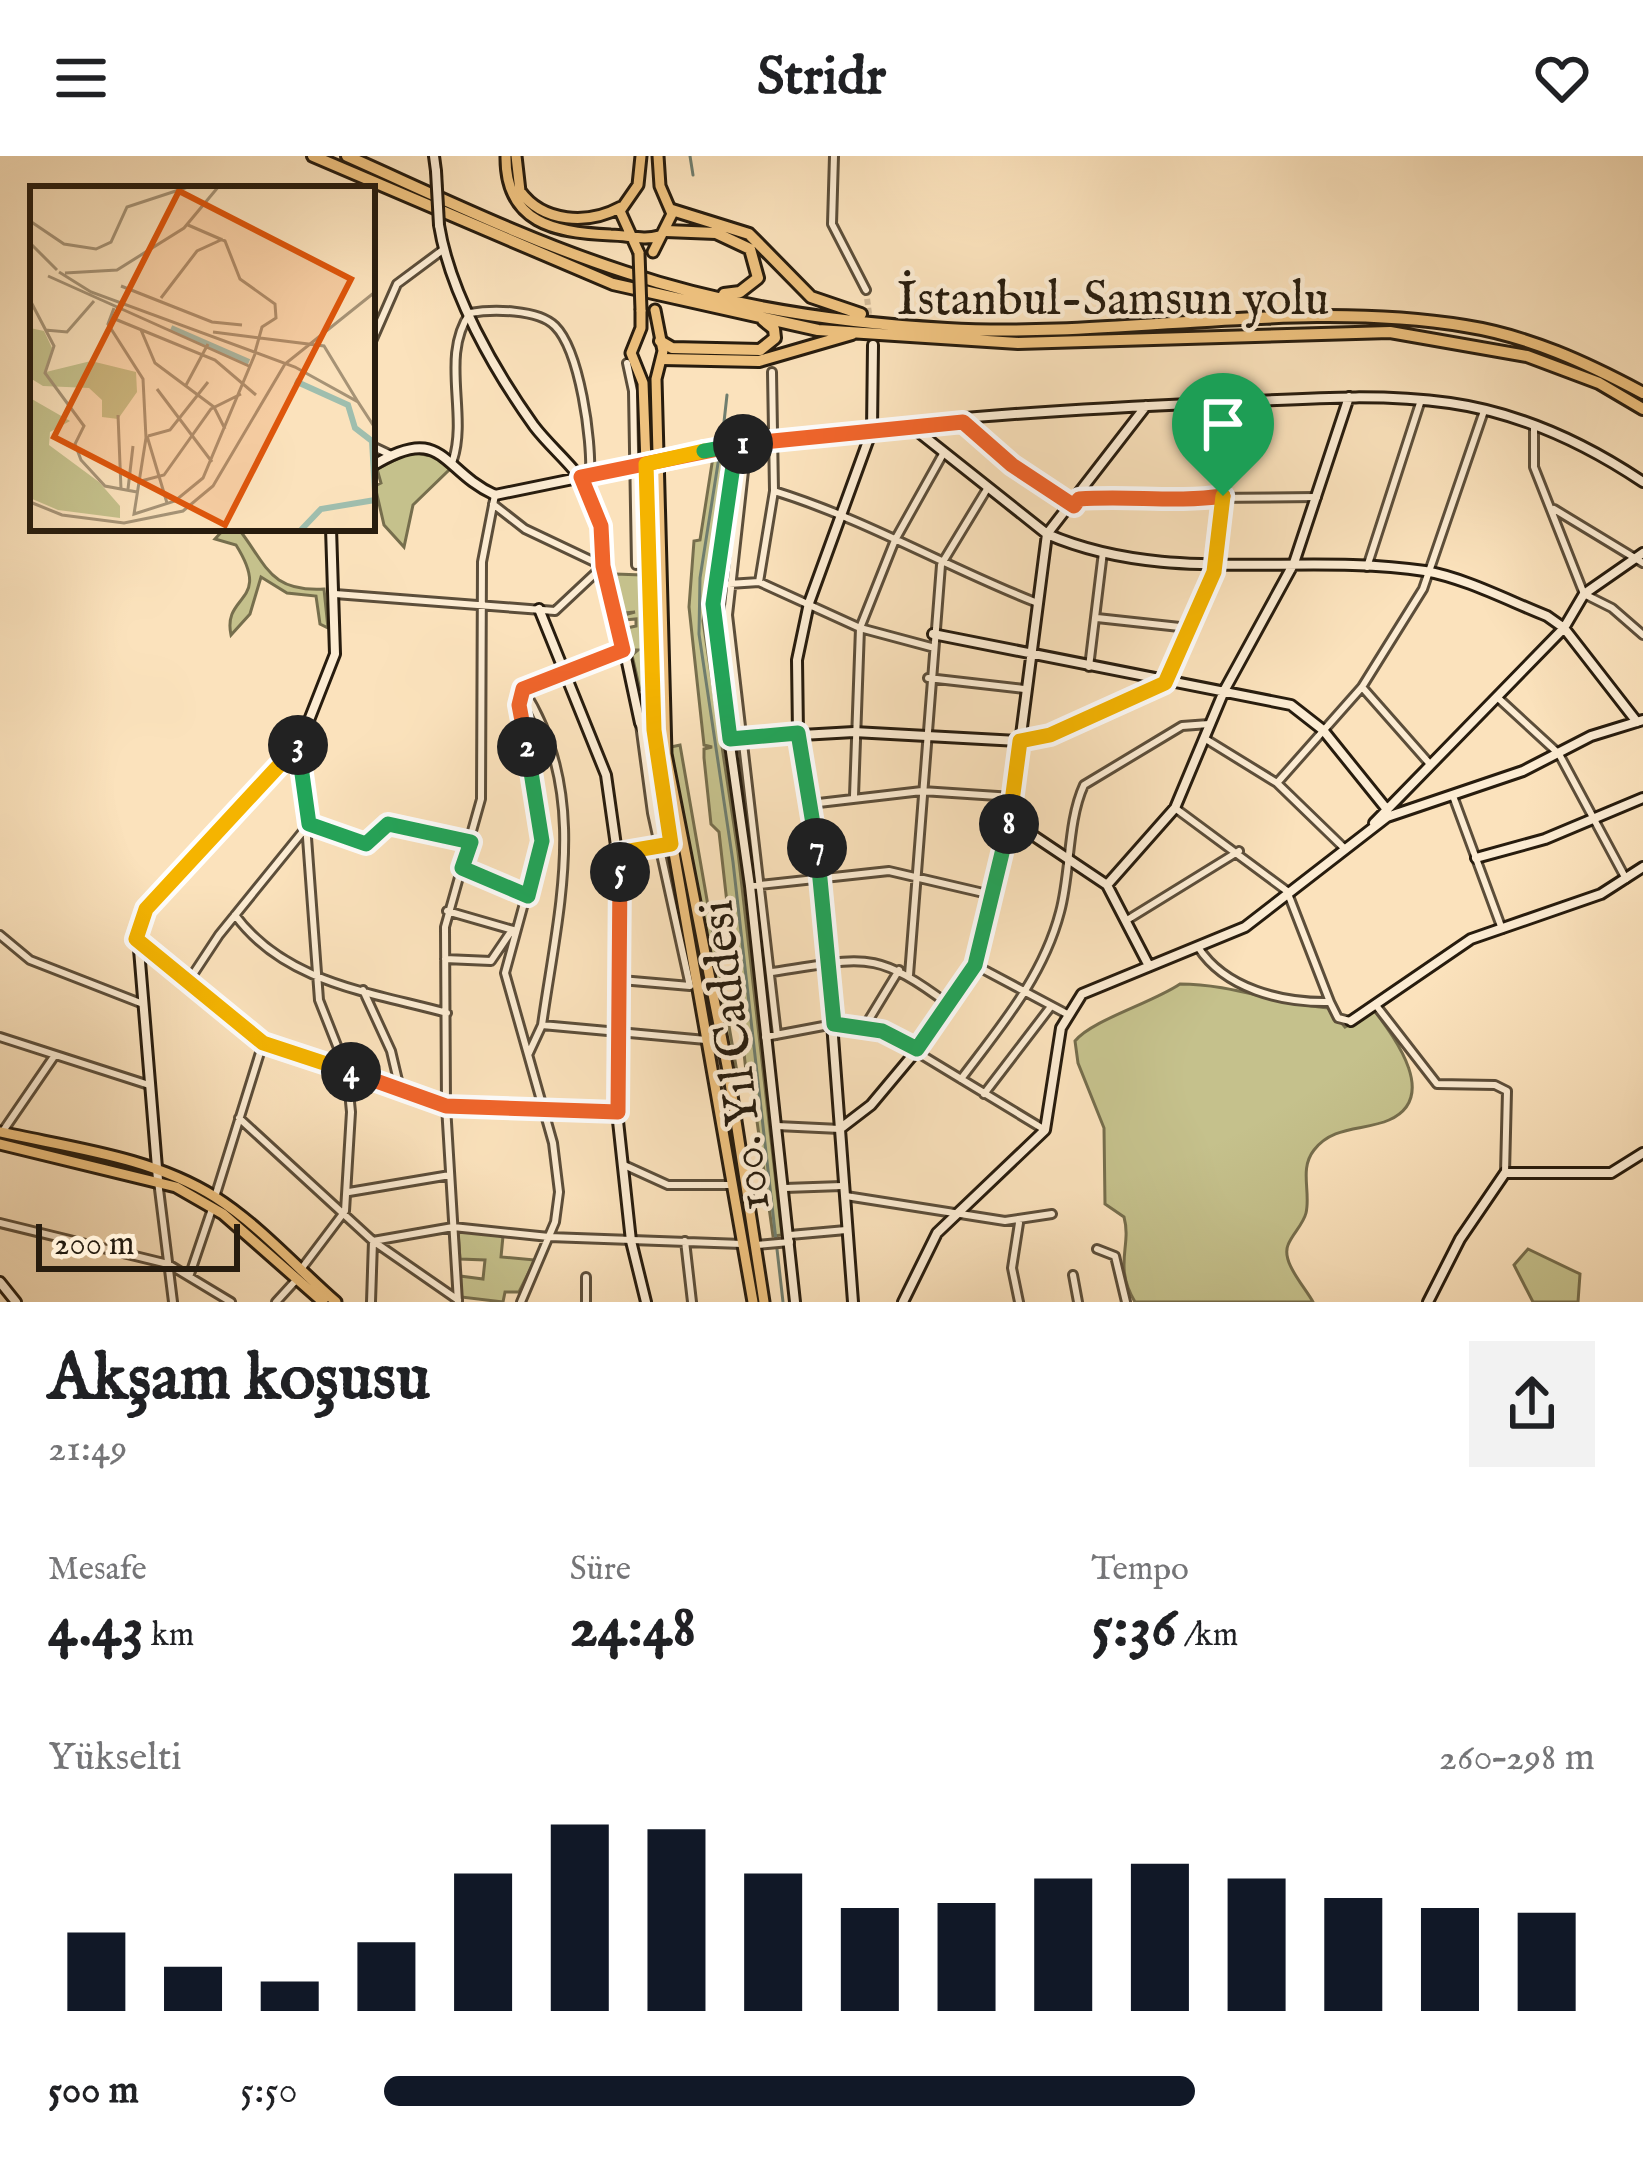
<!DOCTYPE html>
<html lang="tr">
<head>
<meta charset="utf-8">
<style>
	:root { --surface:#fff; --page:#f2f2f2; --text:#202124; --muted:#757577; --accent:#111827 }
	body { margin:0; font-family:"IM FELL English",serif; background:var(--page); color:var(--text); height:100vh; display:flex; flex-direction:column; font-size:45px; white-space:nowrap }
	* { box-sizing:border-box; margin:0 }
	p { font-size:39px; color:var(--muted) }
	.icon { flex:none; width:66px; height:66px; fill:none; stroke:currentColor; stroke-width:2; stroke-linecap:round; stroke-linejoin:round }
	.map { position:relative; height:1146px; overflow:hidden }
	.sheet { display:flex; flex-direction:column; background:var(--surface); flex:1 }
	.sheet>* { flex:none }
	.scale { position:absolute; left:36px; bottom:30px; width:204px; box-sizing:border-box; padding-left:12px; border:6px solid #271c0e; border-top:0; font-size:33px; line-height:42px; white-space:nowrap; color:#271c0e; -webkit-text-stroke:9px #fcecd3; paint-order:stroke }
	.pin { position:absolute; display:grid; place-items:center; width:102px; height:102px; color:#fff; margin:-123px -51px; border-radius:50% 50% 50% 0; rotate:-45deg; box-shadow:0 0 12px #0007 }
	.pin .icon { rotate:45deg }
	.km { position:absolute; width:60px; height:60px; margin:-30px; border-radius:50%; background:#222; color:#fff; font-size:33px; line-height:60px; text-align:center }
	.round { display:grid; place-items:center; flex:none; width:126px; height:126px; border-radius:0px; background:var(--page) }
	.headline { display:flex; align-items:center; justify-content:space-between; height:204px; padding:0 48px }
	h1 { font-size:66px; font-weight:800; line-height:90px }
	.stats { display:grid; grid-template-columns:repeat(3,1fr); gap:18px; height:204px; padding:12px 48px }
	.stats div { display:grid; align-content:center }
	.stats b { font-size:60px; font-weight:800 }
	.stats small { font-size:33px; font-weight:400 }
	.stats p { font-size:33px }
	.chart { height:336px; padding:24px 48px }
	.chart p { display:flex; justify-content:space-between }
	.chart svg { width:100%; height:216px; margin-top:12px; stroke:var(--accent); stroke-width:6 }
	ul { padding:0 48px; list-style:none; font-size:39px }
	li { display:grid; grid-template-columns:192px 144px 1fr; align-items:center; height:90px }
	li i { height:30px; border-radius:15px; background:var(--accent) }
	header { display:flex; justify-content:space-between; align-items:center; height:156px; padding:0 48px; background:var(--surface); font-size:54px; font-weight:800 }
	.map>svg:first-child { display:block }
	.green { fill:#c5c18c; stroke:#766e4d; stroke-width:3 }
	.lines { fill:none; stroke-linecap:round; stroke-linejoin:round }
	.stream { stroke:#6f7d6e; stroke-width:3 }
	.street-tunnel { stroke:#d1ba99; stroke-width:6; stroke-dasharray:6 3; stroke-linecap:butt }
	.street-casing { stroke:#5c4e3a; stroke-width:12 }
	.secondary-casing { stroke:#271c0e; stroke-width:14 }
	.primary-casing { stroke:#271c0e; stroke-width:15 }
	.highway-casing { stroke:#271c0e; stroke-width:16 }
	.street { stroke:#fcecd3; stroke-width:6 }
	.secondary { stroke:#fcecd3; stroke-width:8 }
	.primary { stroke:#eec17e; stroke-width:9 }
	.highway { stroke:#eec17e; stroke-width:10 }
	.secondary-bridge-casing { stroke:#271c0e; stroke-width:14; stroke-linecap:butt }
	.primary-bridge-casing { stroke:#271c0e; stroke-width:15; stroke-linecap:butt }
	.secondary-bridge { stroke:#fcecd3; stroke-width:8 }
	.primary-bridge { stroke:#eec17e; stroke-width:9 }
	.split-1-casing { stroke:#fff; stroke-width:24 }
	.split-2-casing { stroke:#fff; stroke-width:24 }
	.split-3-casing { stroke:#fff; stroke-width:24 }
	.split-4-casing { stroke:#fff; stroke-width:24 }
	.split-5-casing { stroke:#fff; stroke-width:24 }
	.split-6-casing { stroke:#fff; stroke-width:24 }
	.split-7-casing { stroke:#fff; stroke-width:24 }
	.split-8-casing { stroke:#fff; stroke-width:24 }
	.split-9-casing { stroke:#fff; stroke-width:24 }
	.split-1 { stroke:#f0652b; stroke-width:15 }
	.split-2 { stroke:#f0652b; stroke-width:15 }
	.split-3 { stroke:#22a559; stroke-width:15 }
	.split-4 { stroke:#f5b400; stroke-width:15 }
	.split-5 { stroke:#f0652b; stroke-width:15 }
	.split-6 { stroke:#f5b400; stroke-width:15 }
	.split-7 { stroke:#22a559; stroke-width:15 }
	.split-8 { stroke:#22a559; stroke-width:15 }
	.split-9 { stroke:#f5b400; stroke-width:15 }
	.labels { text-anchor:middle; stroke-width:9; stroke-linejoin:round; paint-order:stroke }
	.street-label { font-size:48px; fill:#271c0e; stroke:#fcecd3 }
	.inset-river { fill:none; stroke:#9fbeae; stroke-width:6 }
	.inset-road { fill:none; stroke:#a69376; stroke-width:3 }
	.view { fill:#de560c; fill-opacity:0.15; stroke:#de560c; stroke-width:6 }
	.inset-edge { fill:none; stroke:#271c0e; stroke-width:6 }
</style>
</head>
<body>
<header><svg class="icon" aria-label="menu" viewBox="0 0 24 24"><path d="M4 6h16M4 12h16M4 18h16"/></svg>Stridr<svg class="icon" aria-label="heart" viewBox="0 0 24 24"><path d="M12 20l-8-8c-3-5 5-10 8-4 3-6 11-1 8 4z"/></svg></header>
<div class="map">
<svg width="1643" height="1146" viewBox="0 0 1643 1146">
	<rect width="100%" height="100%" fill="#fbe2bc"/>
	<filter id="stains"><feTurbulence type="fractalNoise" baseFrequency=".00167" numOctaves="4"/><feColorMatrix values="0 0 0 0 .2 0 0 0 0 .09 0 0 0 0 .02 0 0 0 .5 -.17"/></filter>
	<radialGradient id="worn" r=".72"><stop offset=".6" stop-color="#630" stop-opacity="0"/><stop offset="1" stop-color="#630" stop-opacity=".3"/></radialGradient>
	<!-- green -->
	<path class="green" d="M411,296L436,301L450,313L413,349L404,391L384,369L375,330L381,327L377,313Z
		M724,299L703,465L738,696L782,1079L773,1080L750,915H746L719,676L711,668L704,602V593L712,591L704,589L689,451L694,385L700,384L713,301Z
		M225,372H238C267,409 269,436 324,433L328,472L320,468L316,440L287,437L261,421L250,458L231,479C222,437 273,448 236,389L215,383Z
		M615,418L642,419L645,533L640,534L632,499L638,494H631L627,472L636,470V463L625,464L624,459L635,456L624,457Z
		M680,589L737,916L733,917L673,618L671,591Z
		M1180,828C1233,828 1276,848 1329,852L1345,871L1374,854C1394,881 1440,941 1389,964C1364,975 1333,969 1314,994C1299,1013 1311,1036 1306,1057C1303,1069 1292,1078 1288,1089C1281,1106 1305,1131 1313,1146H1135C1113,1109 1132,1090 1124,1061L1105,1048L1104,972L1078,907L1075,885C1092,864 1152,847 1180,828Z
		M458,1075L503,1080L501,1101L535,1104L519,1136H505L503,1146L461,1141L460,1120L483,1123L485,1104L460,1103Z
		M1528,1093L1580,1118L1578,1146H1533L1514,1109Z"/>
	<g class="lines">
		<!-- stream -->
		<path class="stream" d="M690,0L693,19
			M722,284L727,239
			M719,301L700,422L699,478L733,706L783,1146"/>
		<!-- street-tunnel -->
		<path class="street-tunnel" d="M866,134L873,189"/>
		<defs>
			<path id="street" d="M834,0L832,68L866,134
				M372,185L397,128L444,93
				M627,207L633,235L636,409
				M963,266L1012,309L1074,350
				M1534,269V311L1584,438L1612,452L1643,479
				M747,288L728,459L777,879
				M372,290L391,299
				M453,304C468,257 440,200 470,157C492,153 538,153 555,170C580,195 592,284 590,319
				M774,335C865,363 946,411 1035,446
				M1079,343L1317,341
				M1554,353L1643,407
				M1367,411L1421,244
				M759,426L774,335L772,216
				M714,429L759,426L860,472L931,491
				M335,438L555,455L603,410L525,373L493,348
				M1097,462L1189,472
				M1089,511L1103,396
				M928,522L1024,533
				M1362,531L1429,607
				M523,533C591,638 558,754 542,869L529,897
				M1497,541L1559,598L1626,723
				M640,568L652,657L690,830
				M1204,582L1277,627L1344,692
				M1020,585L1050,579L1165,527L1213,416L1223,340L1251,247
				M300,587L319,844L347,915L351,956L345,1055L302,1112
				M1277,627L1362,531L1423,433L1484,255
				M854,640L860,472L895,384L943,298
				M1453,640L1502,773
				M810,648L922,635L1013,641
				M1175,652L1287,735L1330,846L1338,862L1350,865
				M618,697L671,688
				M462,712L528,741
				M750,730L889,715L992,739
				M447,755L513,774
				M235,759C285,827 370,836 447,857
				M1127,764L1239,695
				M0,779L30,804L143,848
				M1198,791C1225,833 1282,847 1330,846
				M445,803L491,805L512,774
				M975,809L1067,858
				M772,816C862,803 872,791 948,848
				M909,819L941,409L987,333
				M190,823L219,779L309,668L366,688L388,668L471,686
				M621,824L690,830
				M363,834L391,895L400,933
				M1375,848L1437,928L1495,929L1507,935L1505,1017
				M542,869L706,884
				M865,870L899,814
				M0,881L149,929
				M765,881L834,868L882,875L1045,974
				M961,923C1000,871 1043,821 1060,756C1071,716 1067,666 1084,629L1182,570L1209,568
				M984,938L1049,853
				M239,962L373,1085L458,1144
				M777,970L840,973
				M3,975L55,899
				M624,1009L668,1029H732
				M158,1025L173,1146
				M785,1032L842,1030
				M349,1036L450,1019
				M846,1040L1005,1065L1052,1058
				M215,1041L263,887
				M0,1067L168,1108L231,1146
				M1019,1067L1012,1112L1019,1146
				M790,1079L846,1074
				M685,1085L692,1146
				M757,1089L790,1086
				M1097,1093L1115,1100L1126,1146
				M190,1118L212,1053
				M1073,1119L1078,1146
				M276,1146L297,1123
				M371,1146L373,1085L453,1071L549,1081L742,1088
				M458,1146L446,950L445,771L481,643L482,406L495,339
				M521,1146L555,1066L559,1036L553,987L505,817L541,685L520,544L530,529L623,494
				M586,1146V1121"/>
			<path id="secondary" d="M434,0L436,15
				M439,69C450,137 494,214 534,270C553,295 579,313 592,342L640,567L655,589
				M911,270L1047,378C1167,430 1300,396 1425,415C1465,422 1509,445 1547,460L1564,472L1637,566
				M736,289L713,469L750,730L795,1146
				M658,305C838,267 1028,255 1212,247C1291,244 1371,236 1450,247C1520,257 1585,287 1643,326
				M372,310C444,266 440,314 495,339L646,308
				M539,453L606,619L621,725L618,965L631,1085L646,1146
				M933,478L1291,549L1323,574L1385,651
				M730,583L854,576L1020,585
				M1010,664L1107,729L1149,810
				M1374,667L1564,472L1584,438L1643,397
				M1476,702L1545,683L1643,642
				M1107,729L1175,652L1224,535L1294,407L1349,241
				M137,784L271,891L446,950L618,956
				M1351,865L1471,783L1601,738L1643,711
				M841,972L871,949L917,894L975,809L1010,664L1047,378L1146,250
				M158,1024L137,769L210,680L300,587L335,498L331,372
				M0,1126L16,1146
				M853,1146L821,721L798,577L797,504L809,447L872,274L873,189
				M903,1146L937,1077L1045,974L1061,872L1082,838L1245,771L1387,661L1523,615L1591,580L1643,564
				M1428,1146L1460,1083L1505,1017H1611L1643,997"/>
			<path id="primary" d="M506,0C505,67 555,77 611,79C628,79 643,85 659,80
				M516,0L520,35C543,67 588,69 621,51
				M653,96L672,58L660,30L658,0
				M639,97L620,55L638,29L641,0
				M641,154V172L631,197L643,227L657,600L753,1146
				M655,154L663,195L656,223L666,598L729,920L764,1146
				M0,976C72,992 152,1001 215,1041C259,1069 297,1112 336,1146
				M0,988L176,1031L223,1058L323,1146"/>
			<path id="highway" d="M313,0L613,128L818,174L1018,187L1390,176L1527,200L1599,227L1643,253
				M347,0C439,41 529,85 625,116C726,150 840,167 947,173C1119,183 1294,142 1465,170C1529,180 1587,207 1643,237
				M672,54L749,78L811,141L861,158
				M666,75L716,77L750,93L758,122L740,136L724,138
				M660,185L672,192L760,194L775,182L774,173L763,164
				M662,203L759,205L852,178"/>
		</defs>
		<!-- street casing -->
		<use href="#street" class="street-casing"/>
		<!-- secondary casing -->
		<use href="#secondary" class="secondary-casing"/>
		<!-- primary casing -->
		<use href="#primary" class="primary-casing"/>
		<!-- highway casing -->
		<use href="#highway" class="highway-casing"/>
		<!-- street -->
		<use href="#street" class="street"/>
		<!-- secondary -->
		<use href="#secondary" class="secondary"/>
		<!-- primary -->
		<use href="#primary" class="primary"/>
		<!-- highway -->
		<use href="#highway" class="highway"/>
		<defs>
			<path id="secondary-bridge" d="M436,15L439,69"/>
			<path id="primary-bridge" d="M639,97L641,154"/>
		</defs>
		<!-- secondary-bridge casing -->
		<use href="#secondary-bridge" class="secondary-bridge-casing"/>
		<!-- primary-bridge casing -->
		<use href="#primary-bridge" class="primary-bridge-casing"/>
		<!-- secondary-bridge -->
		<use href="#secondary-bridge" class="secondary-bridge"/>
		<!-- primary-bridge -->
		<use href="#primary-bridge" class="primary-bridge"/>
	</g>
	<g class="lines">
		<defs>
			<path id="split-1" d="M743,288L963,266L1012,309L1074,350L1079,343C1128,339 1175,347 1223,340"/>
			<path id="split-2" d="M527,591L519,549L523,533L623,494L603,410L601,370L581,321L743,288"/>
			<path id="split-3" d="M298,589L309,668L366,688L388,668L471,686L462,712L528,740L542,685L527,591"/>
			<path id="split-4" d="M298,589L146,753L136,783L263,887L351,916"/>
			<path id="split-5" d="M351,916L446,950L618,956L620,716"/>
			<path id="split-6" d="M620,716L618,697L671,688L654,574L646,308L704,295"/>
			<path id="split-7" d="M704,295L736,289L713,448L730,583L798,577L817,692"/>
			<path id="split-8" d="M817,692L834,868L882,875L917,893L975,809L1009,668"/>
			<path id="split-9" d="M1009,668L1020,585L1050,579L1165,527L1214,416L1223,340"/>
		</defs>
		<!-- split-1 casing -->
		<use href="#split-1" class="split-1-casing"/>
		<!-- split-2 casing -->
		<use href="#split-2" class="split-2-casing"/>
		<!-- split-3 casing -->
		<use href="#split-3" class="split-3-casing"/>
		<!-- split-4 casing -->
		<use href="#split-4" class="split-4-casing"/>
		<!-- split-5 casing -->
		<use href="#split-5" class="split-5-casing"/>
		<!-- split-6 casing -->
		<use href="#split-6" class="split-6-casing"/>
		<!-- split-7 casing -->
		<use href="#split-7" class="split-7-casing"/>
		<!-- split-8 casing -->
		<use href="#split-8" class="split-8-casing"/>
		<!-- split-9 casing -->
		<use href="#split-9" class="split-9-casing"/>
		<!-- split-1 -->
		<use href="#split-1" class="split-1"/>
		<!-- split-2 -->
		<use href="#split-2" class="split-2"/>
		<!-- split-3 -->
		<use href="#split-3" class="split-3"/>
		<!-- split-4 -->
		<use href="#split-4" class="split-4"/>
		<!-- split-5 -->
		<use href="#split-5" class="split-5"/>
		<!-- split-6 -->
		<use href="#split-6" class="split-6"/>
		<!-- split-7 -->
		<use href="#split-7" class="split-7"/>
		<!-- split-8 -->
		<use href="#split-8" class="split-8"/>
		<!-- split-9 -->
		<use href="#split-9" class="split-9"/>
	</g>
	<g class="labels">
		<!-- street labels -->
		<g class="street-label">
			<text x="1113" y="158">İstanbul-Samsun yolu</text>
			<text transform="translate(733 900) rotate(-97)" y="17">100. Yıl Caddesi</text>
		</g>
	</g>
	<!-- overview -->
	<g transform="translate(30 30)">
		<rect width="345" height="345" fill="#fbe2bc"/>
		<path d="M0,142L14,145L22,162L16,186L61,175L106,186L107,206L88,233L72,231V214L59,202L13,200L0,192ZM0,212L40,235L20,246L19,259L69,296L90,320V332L28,324L0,312Z" fill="#c5c18c"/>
		<path class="inset-river" d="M141,142L219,176M265,195L318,219L325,242L342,255L345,306M270,345L291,323L345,314"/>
		<path class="inset-road" d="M0,35L34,58L66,63L81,56L97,21L161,0M158,39L195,55L210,93L245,118L246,132L232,141L225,166M0,57L27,84M29,86L61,106L265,181L328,216L345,242M35,87L87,84L154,42L189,0M18,90L221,181M91,100L182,136L212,139M131,112L167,65L193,53M0,114L24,160L15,187L54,240L45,258L51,274L75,300L107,306M84,122L78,138L113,193L116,252L104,328L145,315L173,292L225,168M80,131L185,174L226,209M15,144L37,146L64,115M111,144L125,177L184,221L195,243M183,146L294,160L328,216M155,201L178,158M127,203L182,276M88,229L91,303M117,250L137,317M118,250L140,244L178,196M111,295L134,289L181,223L211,208M98,303L103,260M0,316L32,329L94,337L153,325L183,300L255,178L345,106"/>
		<path class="view" d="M149,5L321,93L195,339L24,251Z"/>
		<rect width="345" height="345" class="inset-edge"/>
	</g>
	<rect width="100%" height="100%" filter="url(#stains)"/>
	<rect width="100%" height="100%" fill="url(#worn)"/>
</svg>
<div class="scale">200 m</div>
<div class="pin" style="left:1223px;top:340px;background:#1e9e55"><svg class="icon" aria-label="arrive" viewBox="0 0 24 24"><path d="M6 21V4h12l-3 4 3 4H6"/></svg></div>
<b class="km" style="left:743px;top:288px">1</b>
<b class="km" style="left:527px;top:591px">2</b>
<b class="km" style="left:298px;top:589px">3</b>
<b class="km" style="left:351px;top:916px">4</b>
<b class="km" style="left:620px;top:716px">5</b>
<b class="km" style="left:817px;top:692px">7</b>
<b class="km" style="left:1009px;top:668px">8</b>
</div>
<section class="sheet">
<div class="headline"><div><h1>Akşam koşusu</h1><p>21:49</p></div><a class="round"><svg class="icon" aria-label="share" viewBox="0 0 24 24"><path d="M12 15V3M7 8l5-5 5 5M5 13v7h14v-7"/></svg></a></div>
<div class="stats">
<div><p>Mesafe</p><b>4.43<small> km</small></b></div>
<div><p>Süre</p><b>24:48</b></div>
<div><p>Tempo</p><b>5:36<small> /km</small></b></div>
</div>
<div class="chart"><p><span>Yükselti</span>260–298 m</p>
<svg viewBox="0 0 160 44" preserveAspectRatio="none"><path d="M5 44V28M15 44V35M25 44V38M35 44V30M45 44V16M55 44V6M65 44V7M75 44V16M85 44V23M95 44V22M105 44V17M115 44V14M125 44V17M135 44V21M145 44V23M155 44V24"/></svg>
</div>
<ul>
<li><b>500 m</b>5:50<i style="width:67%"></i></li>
</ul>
</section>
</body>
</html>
